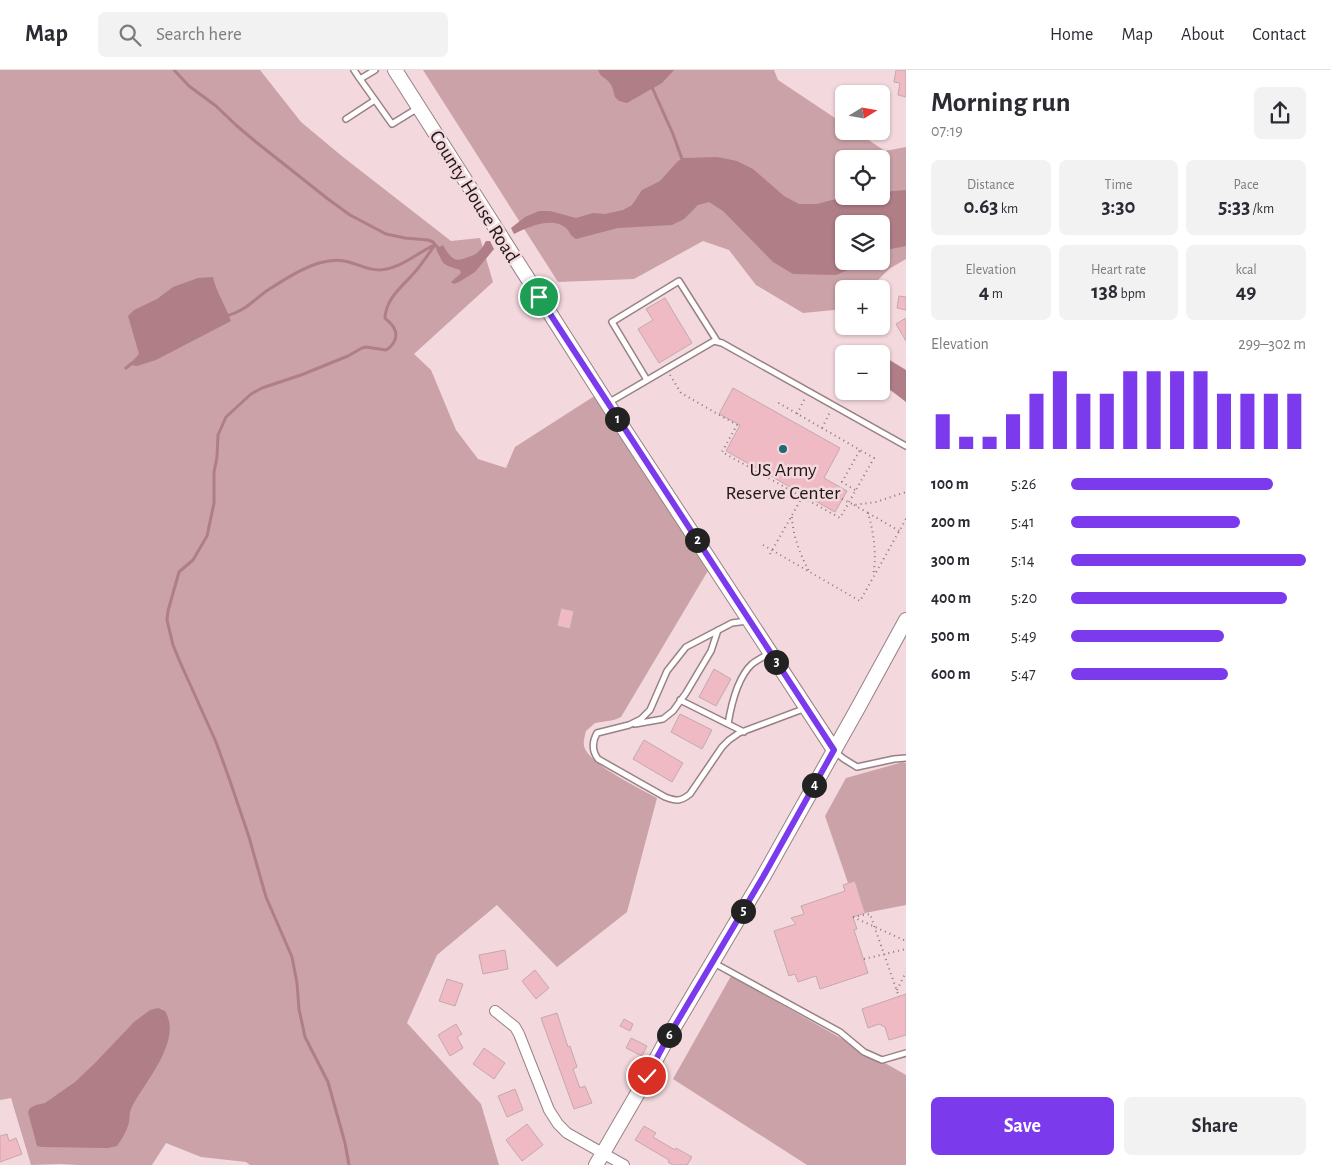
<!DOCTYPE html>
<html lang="en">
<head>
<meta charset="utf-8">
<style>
	:root { --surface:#fff; --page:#f2f2f3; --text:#2b2b33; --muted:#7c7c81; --line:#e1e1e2; --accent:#7c3aed }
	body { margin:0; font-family:"Alegreya Sans",sans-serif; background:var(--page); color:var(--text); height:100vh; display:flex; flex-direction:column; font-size:19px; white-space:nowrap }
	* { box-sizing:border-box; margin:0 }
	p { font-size:16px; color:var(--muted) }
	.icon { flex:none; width:28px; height:28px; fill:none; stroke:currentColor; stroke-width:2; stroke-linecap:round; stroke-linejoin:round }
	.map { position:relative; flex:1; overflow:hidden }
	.sheet { display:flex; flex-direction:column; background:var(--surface); width:425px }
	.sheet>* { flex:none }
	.needle { width:32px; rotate:79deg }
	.tools { position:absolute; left:835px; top:15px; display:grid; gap:10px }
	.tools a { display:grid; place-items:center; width:55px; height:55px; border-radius:8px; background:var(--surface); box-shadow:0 1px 4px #0004; font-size:25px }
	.pin { position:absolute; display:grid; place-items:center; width:42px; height:42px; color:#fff; margin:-21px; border:2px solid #fff; border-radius:50%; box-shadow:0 1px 5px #0007 }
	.km { position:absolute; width:25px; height:25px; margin:-12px; border-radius:50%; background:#222; color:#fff; font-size:14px; line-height:25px; text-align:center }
	.round { display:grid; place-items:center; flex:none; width:52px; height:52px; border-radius:8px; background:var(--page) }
	.head { display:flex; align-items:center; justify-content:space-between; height:85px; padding:0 25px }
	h1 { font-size:28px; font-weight:700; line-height:38px }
	.stats { display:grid; grid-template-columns:repeat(3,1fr); gap:8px; height:85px; padding:5px 25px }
	.stats div { display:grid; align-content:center; border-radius:8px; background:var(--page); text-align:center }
	.stats b { font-size:21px; font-weight:700 }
	.stats small { font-size:14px; font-weight:400 }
	.stats p { font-size:14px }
	.chart { height:140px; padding:10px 25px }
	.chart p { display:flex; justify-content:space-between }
	.chart svg { width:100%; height:90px; margin-top:5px; stroke:var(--accent); stroke-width:6 }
	.action { display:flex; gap:10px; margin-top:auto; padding:10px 25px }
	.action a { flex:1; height:58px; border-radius:8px; background:var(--accent); color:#fff; font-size:20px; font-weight:700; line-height:58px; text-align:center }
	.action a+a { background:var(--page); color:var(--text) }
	ul { padding:0 25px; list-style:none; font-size:16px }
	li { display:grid; grid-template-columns:80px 60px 1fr; align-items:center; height:38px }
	li i { height:12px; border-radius:6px; background:var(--accent) }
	header { display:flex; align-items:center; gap:30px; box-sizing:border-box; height:70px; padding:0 25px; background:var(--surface); border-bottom:1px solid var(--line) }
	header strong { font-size:24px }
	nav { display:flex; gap:28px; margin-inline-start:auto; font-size:18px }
	.search { width:350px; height:45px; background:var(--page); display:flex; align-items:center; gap:12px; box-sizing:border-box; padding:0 18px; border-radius:8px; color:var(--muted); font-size:19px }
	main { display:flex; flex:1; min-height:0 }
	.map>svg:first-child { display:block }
	.green { fill:#caa2a8; fill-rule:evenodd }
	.water { fill:#b07e87 }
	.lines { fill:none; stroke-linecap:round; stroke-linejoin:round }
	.stream { stroke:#b07e87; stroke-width:3 }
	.building { fill:#efbac3; stroke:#c3a9ad }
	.lane-casing { stroke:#998185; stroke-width:8 }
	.street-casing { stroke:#998185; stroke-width:12 }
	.secondary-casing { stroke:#998185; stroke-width:16 }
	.path { stroke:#8a787b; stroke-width:2; stroke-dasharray:1 4; stroke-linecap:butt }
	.lane { stroke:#fff; stroke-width:5 }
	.street { stroke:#fff; stroke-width:10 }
	.secondary { stroke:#fff; stroke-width:14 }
	.route-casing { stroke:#fff; stroke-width:10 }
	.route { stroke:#7c3aed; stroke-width:6 }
	.poi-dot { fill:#236878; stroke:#f3d8dd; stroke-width:2 }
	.labels { text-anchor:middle; stroke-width:5; stroke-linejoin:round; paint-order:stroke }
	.street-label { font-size:20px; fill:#21181a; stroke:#f3d8dd }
	.poi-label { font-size:20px; fill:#21181a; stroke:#f3d8dd }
</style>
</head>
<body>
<header>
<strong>Map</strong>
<div class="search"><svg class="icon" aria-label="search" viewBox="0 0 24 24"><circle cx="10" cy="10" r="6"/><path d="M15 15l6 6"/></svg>Search here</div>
<nav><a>Home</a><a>Map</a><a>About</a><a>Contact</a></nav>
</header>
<main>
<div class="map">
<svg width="906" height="1095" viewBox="0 0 906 1095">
	<rect width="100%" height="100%" fill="#f3d8dd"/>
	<!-- green -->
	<path class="green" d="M0,0H260L301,52L343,87L451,171L480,168L493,212L414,284L431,300L456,360L478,389L506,398L515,377L596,325L709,499L621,647L614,650L595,653L586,661C585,665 583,672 584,676C588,694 641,719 657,728L627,842L557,897L497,835L437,885L407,953L481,1034L499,1095H250L246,1092L201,1087L166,1073L152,1095H79L60,1094L31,1095L11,1028L0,1030Z
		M423,0H774L778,10L844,54V61H855L885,81L906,77V189L889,199L869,219H844V239L803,243L756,215L729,180L703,171L634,209L558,212ZM844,89H881V126H844ZM844,154H881V191H844Z
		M903,692L906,693V835L865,843L855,811L848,813L825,746L846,708Z
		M731,906L906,1005V1095H807L673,1009Z"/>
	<!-- water -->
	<path class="water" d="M598,0H674L662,13L627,33C609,30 617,21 609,12C605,7 601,8 598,0Z
		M717,87L737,91L753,99L784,126L799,134H817L847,126H881V122L906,120V176L881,181V154H844V191H869L836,205L793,204L773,192L723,141L709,132L698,135L684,149L672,155L618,158L576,169C569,165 571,163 566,158C553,146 527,157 514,164L511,158L525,147L539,141H550L576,148L593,143L605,144L623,140L632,135L642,120L660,111L678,91L684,88Z
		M486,171H490L494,179L475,202L459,212L454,214L451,212L461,203L460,200L448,196L443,193L436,179L443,175C450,187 454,194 468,187C472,186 477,184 479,181C482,179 484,174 486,171Z
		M213,207C216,222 226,236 231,251L156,290L137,296L129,295L139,284L128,246L134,240L157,229L173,217L198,208Z
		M881,289H888L906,300V332L893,322L881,314Z
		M158,938L165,941C183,971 145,1011 132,1037C129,1042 130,1047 129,1052C127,1061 122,1069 117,1076L108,1078L42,1077L37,1076L29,1046L28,1042L30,1038L36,1035L45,1033L75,1012L95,993L134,952L150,940Z"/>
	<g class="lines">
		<!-- stream -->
		<path class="stream" d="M174,0L189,16L216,36L237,56L256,72L328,129L350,145L386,164L405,168L428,170L433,172L440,180
			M651,15L673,64L683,92
			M226,246C243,242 252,232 265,222C282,211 300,199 319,193C329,190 339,189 349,192C359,195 369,200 379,200C400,199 416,184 434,175
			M126,298L132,293
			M349,1095L345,1073L328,1012L305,967L299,939L297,913L292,887L266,827L249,767L230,711L216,672L180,592L173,575L167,550L168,541L179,502L193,490L207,466L214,433V402L217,387L218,365L226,347L251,324L262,318L301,305L348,286L362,278L366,277L386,280C393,276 399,267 394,258C393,255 388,251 385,248C386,228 402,217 414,203C422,194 428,184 435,175"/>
	</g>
	<!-- building -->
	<path class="building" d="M896,0H906V27L898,25L900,13L894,12Z
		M899,226L906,227V240L897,238Z
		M665,228L692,273L659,293L638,259L653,250L646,239Z
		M906,248V271L896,254Z
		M733,318L840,378L824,408L847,421L835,442L726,381L740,355L719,344Z
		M561,538L574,541L570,559L557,556Z
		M714,599L731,609L716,636L699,627Z
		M680,644L712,660L702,679L671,662Z
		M644,670L683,693L672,712L633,689Z
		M855,811L865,843L853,847L857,859L854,860L868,903L820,919L816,906L798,912L795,904L789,906L774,861L796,854L791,848L804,844L801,836L845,821L843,815Z
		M505,880L508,899L483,904L479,885Z
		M535,900L549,918L536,929L522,911Z
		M447,909L463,914L455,936L439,931Z
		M906,924V965L889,970L885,957L879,954L868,958L862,939Z
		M557,943L568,977L570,976L577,997L573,999L580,1018L585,1016L592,1033L574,1039L541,948Z
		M624,949L633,954L630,961L620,956Z
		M456,954L462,964L457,967L463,978L450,986L438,965Z
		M631,968L647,976L642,986L626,978Z
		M484,978L505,993L494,1009L473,994Z
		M515,1019L523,1040L507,1047L498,1026Z
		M527,1054L543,1075L522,1091L506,1070Z
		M644,1056L656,1063L653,1067L675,1080L676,1078L692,1087L687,1095H673L668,1092L669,1090L635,1070Z
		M7,1064L9,1071L16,1068L22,1084L0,1092V1066Z"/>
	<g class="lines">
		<defs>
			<path id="lane" d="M354,0L360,9L375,0
				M360,9L392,54L418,38
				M346,49L375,30
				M647,310L612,252L679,211L717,271
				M608,333L714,271L722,273L906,376
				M747,551L732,553L686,577L667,601L650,640L641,649L629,655L597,663C592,672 592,681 598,689L665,727C676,731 680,732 690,724L722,677L729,670L739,663L806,638
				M680,630L744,662
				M635,654L663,649L673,641L686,623L711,581L718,560
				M728,654C731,636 738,607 752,594C757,590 764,587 769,583
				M835,682L844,689L857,697L894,689L906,688
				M714,893L840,962L864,982L882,990L906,983"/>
			<path id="street" d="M495,941L515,957L519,964L549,1040L558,1054L567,1063L624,1095"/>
			<path id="secondary" d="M395,0L607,333L834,680
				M596,1095L639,1021L667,969L763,807L859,636L906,550"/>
		</defs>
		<!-- lane casing -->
		<use href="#lane" class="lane-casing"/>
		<!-- street casing -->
		<use href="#street" class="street-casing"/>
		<!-- secondary casing -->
		<use href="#secondary" class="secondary-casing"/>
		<!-- path -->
		<path class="path" d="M670,305L681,323L737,355L722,382L840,448L874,388L775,331
			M797,344L805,328
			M822,358L830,342
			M855,420L842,412L860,380
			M842,429L854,435L876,432L906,422
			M854,435L868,443C874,464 877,484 873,506
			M868,443L901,462
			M792,447C793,467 800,484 809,501
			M763,475L860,531L906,449
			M770,484L804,424
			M853,847L870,844L899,927
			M853,847L906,871
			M864,889L906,879
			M897,920L906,902"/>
		<!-- lane -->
		<use href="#lane" class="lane"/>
		<!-- street -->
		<use href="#street" class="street"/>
		<!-- secondary -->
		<use href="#secondary" class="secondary"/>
	</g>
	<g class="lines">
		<defs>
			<path id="route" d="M539,227L834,680L763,807L667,969L647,1006"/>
		</defs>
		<!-- route casing -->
		<use href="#route" class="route-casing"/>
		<!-- route -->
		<use href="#route" class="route"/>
	</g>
	<!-- markers -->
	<circle class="poi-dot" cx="783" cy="379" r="5"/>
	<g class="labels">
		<!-- street labels -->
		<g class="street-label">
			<text transform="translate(475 126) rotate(58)" y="7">County House Road</text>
		</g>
		<!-- poi labels -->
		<g class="poi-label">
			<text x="783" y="406">US Army<tspan x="783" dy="23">Reserve Center</tspan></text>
		</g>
	</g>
</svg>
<div class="tools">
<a><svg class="needle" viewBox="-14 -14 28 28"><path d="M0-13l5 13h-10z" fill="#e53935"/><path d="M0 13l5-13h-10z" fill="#7c7c81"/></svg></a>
<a><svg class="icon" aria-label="locate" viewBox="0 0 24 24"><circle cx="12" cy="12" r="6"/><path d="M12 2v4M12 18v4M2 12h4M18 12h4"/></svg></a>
<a><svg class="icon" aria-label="layers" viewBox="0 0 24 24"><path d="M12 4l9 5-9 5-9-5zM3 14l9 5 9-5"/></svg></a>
<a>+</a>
<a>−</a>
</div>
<div class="pin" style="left:539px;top:227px;background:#1e9e55"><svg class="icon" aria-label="arrive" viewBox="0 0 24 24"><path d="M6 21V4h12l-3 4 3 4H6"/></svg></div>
<div class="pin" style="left:647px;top:1006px;background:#d93025"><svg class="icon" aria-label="check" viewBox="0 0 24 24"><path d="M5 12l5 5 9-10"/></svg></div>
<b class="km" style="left:617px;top:349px">1</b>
<b class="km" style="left:697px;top:470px">2</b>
<b class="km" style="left:776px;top:592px">3</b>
<b class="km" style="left:814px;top:715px">4</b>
<b class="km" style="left:743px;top:841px">5</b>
<b class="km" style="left:669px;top:965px">6</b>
</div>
<section class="sheet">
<div class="head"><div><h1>Morning run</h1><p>07:19</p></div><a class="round"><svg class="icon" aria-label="share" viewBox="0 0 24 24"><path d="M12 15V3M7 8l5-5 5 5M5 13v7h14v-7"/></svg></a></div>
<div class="stats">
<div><p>Distance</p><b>0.63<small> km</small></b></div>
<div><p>Time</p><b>3:30</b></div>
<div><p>Pace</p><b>5:33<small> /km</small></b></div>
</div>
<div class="stats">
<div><p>Elevation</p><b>4<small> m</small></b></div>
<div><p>Heart rate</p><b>138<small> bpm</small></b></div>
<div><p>kcal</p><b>49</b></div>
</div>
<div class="chart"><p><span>Elevation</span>299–302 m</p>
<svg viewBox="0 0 160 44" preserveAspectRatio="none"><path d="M5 44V27M15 44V38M25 44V38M35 44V27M45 44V17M55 44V6M65 44V17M75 44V17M85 44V6M95 44V6M105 44V6M115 44V6M125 44V17M135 44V17M145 44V17M155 44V17"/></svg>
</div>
<ul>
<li><b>100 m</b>5:26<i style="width:86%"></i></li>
<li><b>200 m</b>5:41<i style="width:72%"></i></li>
<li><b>300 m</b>5:14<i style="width:100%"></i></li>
<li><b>400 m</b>5:20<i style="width:92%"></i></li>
<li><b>500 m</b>5:49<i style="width:65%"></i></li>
<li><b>600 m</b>5:47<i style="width:67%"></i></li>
</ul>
<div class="action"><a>Save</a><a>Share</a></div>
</section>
</main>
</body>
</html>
